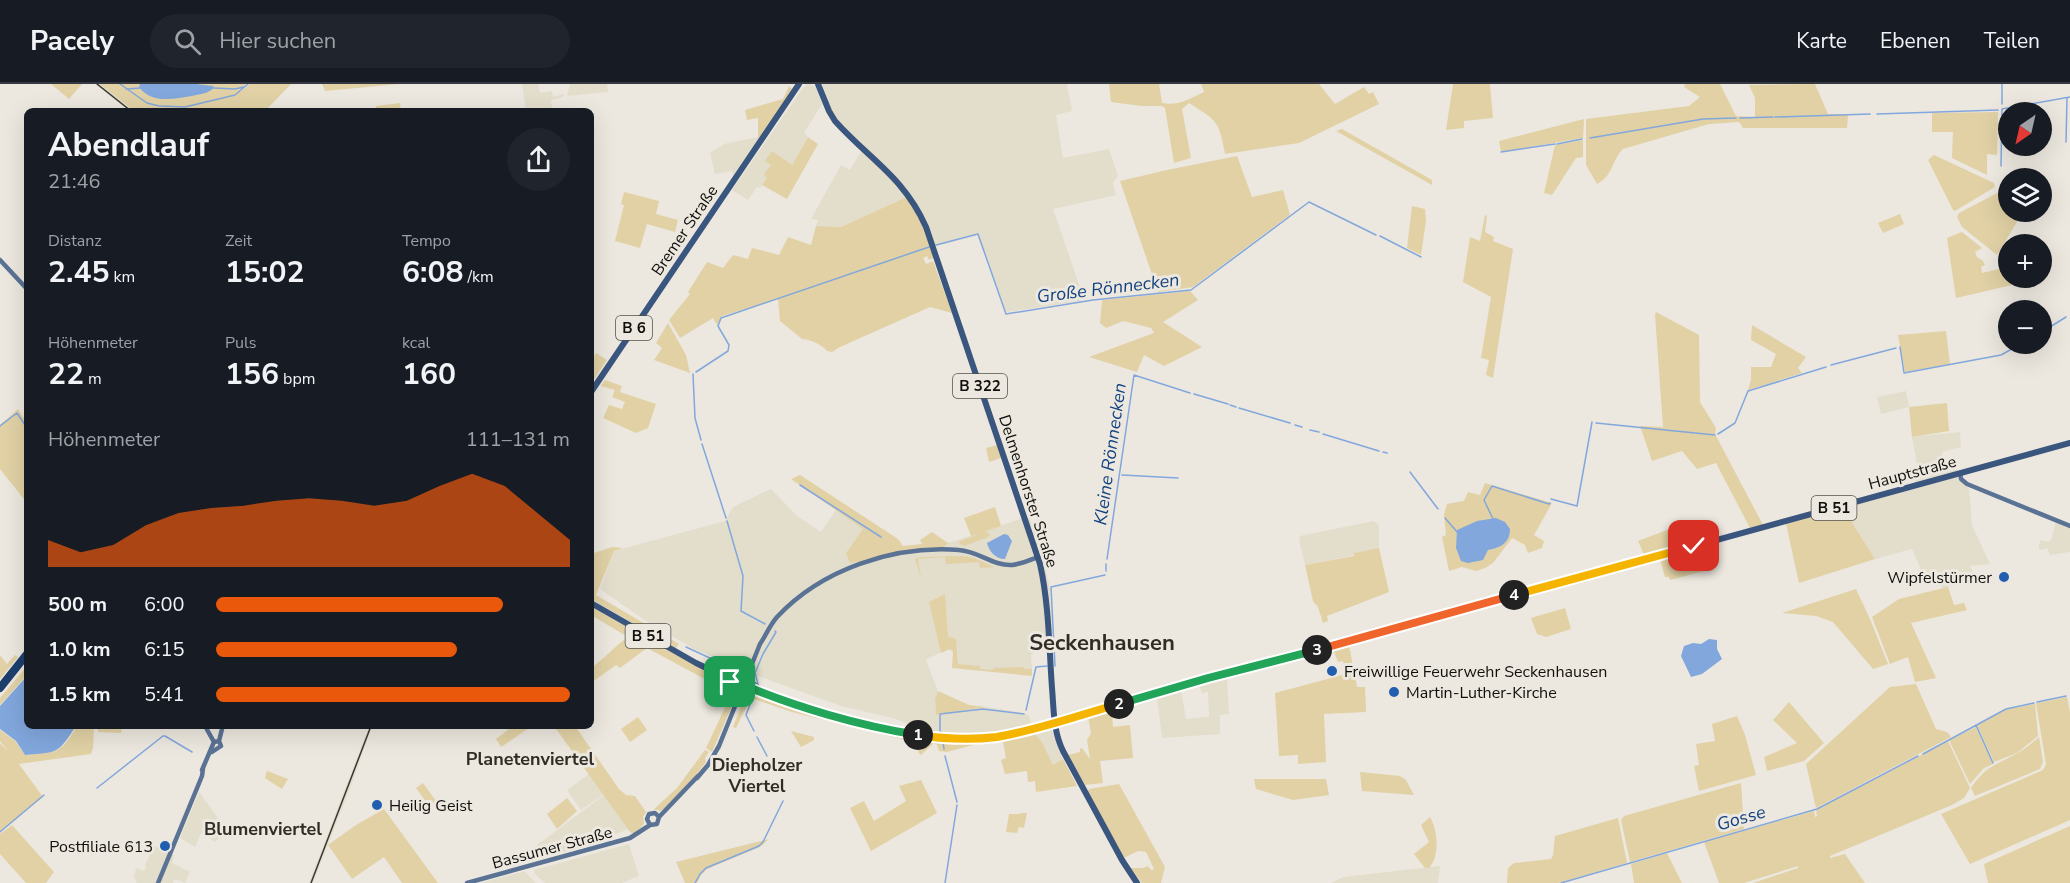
<!DOCTYPE html>
<html lang="de">
<head>
<meta charset="utf-8">
<style>
	:root { --surface:#171b24; --page:#20242c; --text:#f1f3f6; --muted:#9ea1a6; --line:#363941; --accent:#ea580c }
	body { margin:0; font-family:"Nunito Sans",sans-serif; background:var(--page); color:var(--text); height:100vh; display:flex; flex-direction:column; font-size:22px; white-space:nowrap }
	* { box-sizing:border-box; margin:0 }
	p { font-size:20px; color:var(--muted) }
	.icon { flex:none; width:33px; height:33px; fill:none; stroke:currentColor; stroke-width:2; stroke-linecap:round; stroke-linejoin:round }
	.map { position:relative; flex:1; overflow:hidden }
	.drawer { position:absolute; left:24px; top:24px; width:570px; height:621px; display:flex; flex-direction:column; background:var(--surface); border-radius:9px; box-shadow:0 6px 24px #0002 }
	.drawer>* { flex:none }
	.needle { width:39px; rotate:214deg }
	.buttons { position:absolute; left:1998px; top:18px; display:grid; gap:12px }
	.buttons a { display:grid; place-items:center; width:54px; height:54px; border-radius:50%; background:var(--surface); box-shadow:0 6px 24px #0002; font-size:30px }
	.pin { position:absolute; display:grid; place-items:center; width:51px; height:51px; color:#fff; margin:-26px; border-radius:12px; box-shadow:0 3px 9px #0006 }
	.km { position:absolute; width:30px; height:30px; margin:-15px; border-radius:50%; background:#222; color:#fff; font-size:16px; line-height:30px; text-align:center }
	.round { display:grid; place-items:center; flex:none; width:63px; height:63px; border-radius:32px; background:var(--page) }
	.headline { display:flex; align-items:center; justify-content:space-between; height:102px; padding:0 24px }
	h1 { font-size:33px; font-weight:700; line-height:45px }
	.figures { display:grid; grid-template-columns:repeat(3,1fr); gap:9px; height:102px; padding:6px 24px }
	.figures div { display:grid; align-content:center }
	.figures b { font-size:30px; font-weight:700 }
	.figures small { font-size:16px; font-weight:400 }
	.figures p { font-size:16px }
	.chart { height:168px; padding:12px 24px }
	.chart p { display:flex; justify-content:space-between }
	.chart svg { width:100%; height:108px; margin-top:6px; fill:var(--accent); opacity:.7 }
	ul { padding:0 24px; list-style:none; font-size:20px }
	li { display:grid; grid-template-columns:96px 72px 1fr; align-items:center; height:45px }
	li i { height:15px; border-radius:8px; background:var(--accent) }
	header { display:flex; align-items:center; gap:36px; box-sizing:border-box; height:84px; padding:0 30px; background:var(--surface); border-bottom:2px solid var(--line) }
	header strong { font-size:28px }
	nav { display:flex; gap:33px; margin-inline-start:auto; font-size:21px }
	.search { width:420px; height:54px; background:var(--page); display:flex; align-items:center; gap:15px; box-sizing:border-box; padding:0 21px; border-radius:33px; color:var(--muted); font-size:22px }
	.map>svg:first-child { display:block }
	.built { fill:#e3ddcc }
	.green { fill:#e1d1a5 }
	.water { fill:#82a7dd }
	.lines { fill:none; stroke-linecap:round; stroke-linejoin:round }
	.stream { stroke:#82a7dd; stroke-width:1.5 }
	.secondary { stroke:#5a7294; stroke-width:4.5 }
	.primary { stroke:#3a567f; stroke-width:6 }
	.highway { stroke:#1d3e6c; stroke-width:8 }
	.rail { stroke:#393834; stroke-width:1.5 }
	.split-1-casing { stroke:#fff; stroke-width:12 }
	.split-2-casing { stroke:#fff; stroke-width:12 }
	.split-3-casing { stroke:#fff; stroke-width:12 }
	.split-4-casing { stroke:#fff; stroke-width:12 }
	.split-5-casing { stroke:#fff; stroke-width:12 }
	.split-1 { stroke:#22a559; stroke-width:8 }
	.split-2 { stroke:#f5b400; stroke-width:8 }
	.split-3 { stroke:#22a559; stroke-width:8 }
	.split-4 { stroke:#f0652b; stroke-width:8 }
	.split-5 { stroke:#f5b400; stroke-width:8 }
	.poi-dot { fill:#225eb0; stroke:#ece8df; stroke-width:2 }
	.labels { text-anchor:middle; stroke-width:6; stroke-linejoin:round; paint-order:stroke }
	.shield { fill:#ece8df; stroke:#52504b; stroke-width:1.5 }
	.shield-label { font-size:15px; font-weight:bold; fill:#100f0c }
	.street-label { font-size:16px; fill:#100f0c; stroke:#ece8df }
	.poi-label { font-size:16px; fill:#100f0c; stroke:#ece8df; text-anchor:start }
	.water-label { font-size:18px; font-style:italic; fill:#124281; stroke:#ece8df }
	.neighbourhood-label { font-size:18px; font-weight:bold; fill:#302d26; stroke:#ece8df }
	.district-label { font-size:22px; font-weight:bold; fill:#302d26; stroke:#ece8df }
</style>
</head>
<body>
<header>
<strong>Pacely</strong>
<div class="search"><svg class="icon" aria-label="search" viewBox="0 0 24 24"><circle cx="10" cy="10" r="6"/><path d="M15 15l6 6"/></svg>Hier suchen</div>
<nav><a>Karte</a><a>Ebenen</a><a>Teilen</a></nav>
</header>
<div class="map">
<svg width="2070" height="799" viewBox="0 0 2070 799">
	<rect width="100%" height="100%" fill="#ece8df"/>
	<!-- built -->
	<path class="built" d="M95,0H100L134,27H129Z
		M522,0H538L540,9L552,7L553,13L564,10L563,13L551,16L552,25L526,27Z
		M570,0H607L608,8L567,12Z
		M808,0L816,3L822,20L804,49L808,52L792,81H771L767,94L760,104L757,103L748,116L732,106L803,4Z
		M822,0H1067L1072,27L1056,31L1063,74L1109,65L1118,92L1113,99L1116,111L1053,125L1080,203L1078,207L1081,217L1006,228L985,167L983,168L977,151L930,164L921,139L907,114L841,143L816,142L818,136L811,135L841,81L850,86L862,66L831,37L826,27L831,25Z
		M758,53L760,54L733,92L732,87L715,90L710,69L724,60Z
		M1906,307L1909,323L1881,330L1877,313Z
		M1960,348L1961,363L1942,368L1947,388L1957,385L1958,396L1969,404L1972,441L1990,480L1970,482L1976,494L1942,505L1939,497L1944,494L1941,488L1924,493L1912,465L1875,475L1841,420L1915,399L1914,386L1918,385L1912,353Z
		M771,405L797,432L821,448L836,426L864,445L846,469L952,458L1029,432L1043,473L1050,505L1054,564L1039,566L1031,571L1032,585L994,584V587L979,585V582L958,580L957,565L945,566L926,576L938,607L935,615L936,631L986,623L1024,629L1029,632L1032,641L1048,637L1063,675L1053,681L1042,658L1035,650L988,660V653L935,649L892,634L841,622L758,592L694,565L646,537L600,505L614,467L725,437L733,423Z
		M1374,437L1379,441V464L1354,469L1355,471L1305,481L1299,456L1300,452Z
		M2056,437L2070,445V468L2050,471L2047,464L2042,466L2039,465V461L2041,456L2048,458L2052,454Z
		M1227,595L1229,630L1220,631V650L1162,654L1157,613L1181,606L1186,635L1209,633L1208,608L1202,609L1199,601Z
		M369,642H372L352,699L313,799H309Z
		M589,690L604,710L581,726L567,706Z
		M199,708L227,746L215,758L201,749L195,763L180,754Z
		M604,711L628,745L598,758L546,773L537,761Z
		M629,760L639,792L622,799H545L535,790L534,786Z
		M154,762L174,771L172,779L190,788L185,799L175,795L173,799H136L137,796L134,794L136,784L144,787L146,783L145,781Z
		M1440,782L1438,799H1331L1343,793Z
		M524,787L536,799H480L522,788Z"/>
	<!-- green -->
	<path class="green" d="M51,0H82L69,15Z
		M100,0H246L239,7L240,8L250,0H291L265,27H134Z
		M322,0H399L325,7Z
		M1109,0H1159L1162,19C1179,22 1189,15 1204,8L1201,0H1319L1335,20L1364,3L1369,10L1373,8L1379,20L1299,59L1225,70C1219,36 1217,37 1189,19L1182,25L1191,74L1174,79L1165,24L1162,22H1142L1111,18Z
		M1453,0H1490L1493,34L1464,37V44L1446,46Z
		M1685,0H1720L1736,32L1755,33V14L1749,1L1815,0L1828,30L1848,31L1847,44H1743L1739,38L1709,40L1623,65C1611,77 1614,91 1597,100L1586,81V35L1689,22L1700,13L1684,3Z
		M789,2L792,5L788,12L760,54L758,53V34L747,36L745,26L783,15Z
		M400,19L401,27H376V22Z
		M1998,28L1997,71L1987,70V91L1952,74L1953,48H1932V29Z
		M1584,35L1583,54L1501,68L1499,57Z
		M1342,45L1432,96V101L1336,47Z
		M808,53L818,60L787,115L762,101L767,94L764,90L771,81L765,77L772,67L792,81Z
		M1583,56V73L1576,74L1552,111L1544,109L1555,61Z
		M1934,71L1994,99L1995,103L1955,127L1953,126L1928,76Z
		M1237,72L1252,113L1283,106L1290,131L1193,203L1158,208L1120,97L1167,86Z
		M2001,107L2008,108V128H2023L1997,171L1962,143L1957,133L1959,129Z
		M624,108L659,117L656,130L678,136L675,148L647,140L640,164L615,157L624,121L621,120Z
		M907,113L921,139L934,174L929,176L927,172L923,174L926,180L933,177L952,229L930,223L840,263L832,268L827,267C822,261 810,255 802,255L780,237L778,215L722,232L717,241L713,234L680,254L669,236L690,210L688,208L707,178L723,184L733,171L748,175L752,164L779,171L788,153L811,161L816,142L841,143Z
		M1412,122L1425,125L1426,137L1421,171L1407,164Z
		M1900,130L1904,140L1883,149L1878,139Z
		M1485,131L1487,132L1485,148L1494,153L1493,157L1513,165L1493,294L1486,291L1489,276L1481,274L1491,213L1463,198L1470,153L1480,157Z
		M1962,148L1982,164L1975,168L1977,173L1983,177L1985,181L1981,183L1982,189L2007,183L2008,185V194H2019L2025,198L1956,214L1947,154Z
		M1190,207L1198,216L1163,238L1202,263L1164,282L1144,271L1137,288L1089,273L1154,249L1151,244L1123,237L1106,244L1100,239L1102,216Z
		M1656,228L1699,251L1700,318L1716,344L1715,350L1763,441L1750,444L1716,379L1697,385L1682,367L1652,377L1640,342L1663,343L1655,231Z
		M668,239L686,271L690,289L654,276L662,264L656,259Z
		M1752,241L1806,273L1798,284L1802,289L1748,306L1751,296V283H1771L1776,270L1751,256Z
		M1946,247L1950,280L1905,288L1898,251Z
		M596,269L607,276L591,300V276Z
		M605,296L622,302L620,308L656,320L648,344L636,349L603,334L609,321L622,325L625,318L612,313L615,306L601,302Z
		M1947,319L1949,347L1912,353L1909,323Z
		M18,325L27,339V419L0,385V341Z
		M997,361L1001,374L989,378L986,364Z
		M800,391L898,455L903,462L922,460L920,456L932,448L948,459L944,463L850,479L846,469L863,445L791,395Z
		M1485,399L1552,419L1534,451L1544,457L1542,464L1528,469L1525,461L1512,454L1493,479L1485,484L1476,487L1462,483L1449,487L1442,453L1446,451L1444,430L1447,420L1464,417L1468,408L1480,411Z
		M995,423L1001,442L986,447L990,451L986,454L964,462L959,460L960,457L982,449L971,452L964,434Z
		M1843,424L1875,475L1799,499L1786,440Z
		M1675,443L1682,463L1645,473L1638,457Z
		M1707,462L1712,485L1670,496L1669,493H1665L1660,475Z
		M612,463L623,464L614,467L596,511L679,560L676,564L591,515V470Z
		M1379,464L1389,508L1327,532L1328,537L1323,539L1318,523L1313,517L1305,481L1354,472V469Z
		M962,472L974,474L994,483L980,484L979,478L946,480L945,473L918,475L921,494L915,475L922,473Z
		M1948,503L1954,521L1964,519L1967,526L1911,539L1936,594L1915,598L1908,573L1890,580L1872,533L1899,515Z
		M1856,505L1870,535L1888,580L1873,585L1833,538L1816,532L1782,529Z
		M945,510L948,553L955,554L956,556L958,580L980,582V585L993,586L994,584L1024,583V585H1032V592L952,584L953,568L950,565L941,569L929,518Z
		M591,522L635,548L731,601L736,610L734,617L712,668L706,664L729,615V608L647,564L620,584L616,581L591,599V584C605,574 614,563 628,553L591,531Z
		M1565,524L1571,545L1546,553L1537,550L1531,534Z
		M1349,561L1357,603H1365L1366,628L1324,630L1326,678L1298,680V671L1279,672L1275,609L1346,590L1343,577L1338,578L1333,565Z
		M0,571L7,580L15,571L18,573L0,595Z
		M27,582V591L0,621V614Z
		M1916,600L1936,645L1947,648L1951,653L1816,724L1806,680L1890,603Z
		M938,607L969,621L986,623L936,631L935,615Z
		M753,609C828,635 908,661 988,657L947,668L939,667L937,661L934,659L921,671L918,668L921,660L792,628L751,614L736,644L733,643L744,615Z
		M2067,613L2070,629V736L1970,780L1941,730L2043,686L2046,680L2036,619Z
		M1789,618L1824,659L1804,677L1767,687L1764,673L1797,659L1773,636Z
		M2035,620L2038,652L2017,669L1994,678L1977,641L2007,625Z
		M1112,627L1113,643L1130,641L1133,674L1100,677L1103,699L1085,701L1068,671L1080,668V665L1082,664L1090,675L1087,656L1091,649L1088,633Z
		M1737,632L1745,651L1756,691L1699,707L1694,682L1699,681L1696,660L1715,657L1712,640Z
		M638,633L647,646L630,658L621,645Z
		M77,642H94L93,664L91,670L19,680L43,713L0,748V659L9,668L0,657V646L15,657L25,671C57,668 60,671 77,642Z
		M98,642H122L121,649L98,648Z
		M513,642H532L501,663L496,655Z
		M554,642H575L619,705L626,711L635,712L646,728L643,733L644,740L634,750L630,748Z
		M1976,643L1993,680L1984,684L1970,700L1949,656Z
		M791,647L814,653V656L801,663Z
		M1035,650L1042,658L1053,681L1063,675L1077,702L1036,708L1035,697L1028,698L1027,687L1005,690L1001,676L1006,674L1003,658Z
		M2039,653L2043,678L2040,685L1975,712L1971,704C1985,683 1995,681 2016,670C2024,666 2032,659 2039,653Z
		M1948,657L1970,704L1964,714L1952,721L1830,772V774L1845,770L1865,799H1753L1798,784V782L1744,799H1719L1704,758L1814,727L1815,733L1817,732L1816,726Z
		M705,666L709,668L705,674L706,678L691,698L664,725L660,727L654,725L677,704Z
		M267,687L288,695L282,705L265,694Z
		M1360,688L1400,692L1406,696L1414,711L1362,707Z
		M1254,695H1326L1329,711L1293,716L1256,705Z
		M921,696L937,729L871,767L850,724L864,717L874,737L906,717L899,702Z
		M423,699L436,717L429,722L416,704Z
		M1741,699L1744,745L1630,778L1621,736L1624,732Z
		M1119,700L1165,783L1161,799H1142L1130,784H1143L1148,782L1151,786L1154,785L1146,768L1138,767L1124,774L1087,707L1089,705Z
		M567,714L577,727L557,745L547,730Z
		M384,725L438,799H402L384,773L352,795L328,761L356,741Z
		M1021,729H1027L1024,744L1019,743L1017,749L1006,748L1009,730H1020Z
		M1430,733C1438,747 1440,772 1429,784H1425L1414,770L1429,758L1421,741Z
		M1618,734L1627,779L1559,799H1507L1508,784L1514,779L1551,775L1553,771L1555,752Z
		M12,741L54,788L46,799H26L0,770V750Z
		M2070,742V799H1988L1984,780Z
		M769,755L760,763L707,785L701,791L697,799H685L676,778Z
		M1667,769L1682,799H1634L1631,780Z"/>
	<!-- water -->
	<path class="water" d="M140,0H196L213,2L214,4C207,10 200,10 192,12C174,15 151,20 139,3Z
		M1496,434L1505,438L1510,445C1510,459 1500,464 1488,466L1483,476L1468,479L1461,477L1456,464L1457,446L1477,437Z
		M1004,450L1008,451L1012,457L1005,475C995,475 989,467 987,459Z
		M1709,555L1717,556V565L1722,575L1702,590L1691,593L1681,572L1684,562L1693,559L1701,560Z
		M27,592V642H76C57,671 58,668 25,671L16,657L0,645V622Z"/>
	<g class="lines">
		<!-- stream -->
		<path class="stream" d="M120,0L147,19L159,22L185,23L235,11L248,0
			M214,4L235,5L244,3
			M126,5L140,4
			M2002,20V0
			M1877,30L1998,26
			M1775,33L1870,30
			M1740,34L1773,33
			M1590,54L1703,35L1736,34
			M2066,58L2067,14
			M1557,60L1582,55
			M1501,68L1555,60
			M2001,82L2002,25L2070,13
			M1380,152L1421,173
			M936,161L978,150L1006,230L1093,216L1191,206L1309,118L1376,151
			M2042,248L2066,233
			M1900,263L1904,289L2001,271L2021,260
			M1831,281L1896,264
			M696,288L728,267L729,261L718,242L721,234L929,163
			M693,290L695,334L701,356
			M1194,310L1228,320
			M1230,321L1236,323
			M1239,324L1290,339
			M1596,339L1715,351
			M1295,341L1302,343
			M0,342L17,329L27,344
			M1310,346L1319,348
			M1323,350L1379,367
			M1718,350L1735,339L1748,307L1826,283
			M702,360L726,434
			M1383,368L1387,369
			M1410,388L1438,425
			M1122,391L1178,394
			M800,401L881,453
			M1551,415L1577,422L1592,338
			M1445,434L1458,449
			M1493,435L1484,416L1492,402L1549,420L1550,419
			M727,437L743,492L741,527L765,540
			M1107,475L1134,291L1190,309
			M1106,487V480
			M686,563L725,581
			M1055,582L1051,503L1105,491
			M758,600L755,589L763,570L776,548L775,547
			M751,618L746,631L754,647
			M2037,618L2066,612
			M1026,626L1036,583L1047,582
			M1976,641L1993,679
			M942,649L940,647V630L983,625L1024,630
			M757,653L767,672
			M943,658L944,665
			M1923,670L2006,625L2034,619
			M945,672L957,718
			M771,677L776,687
			M97,704L163,652H165L192,668
			M0,748L44,711
			M695,799L700,790L706,784L759,762L763,758L783,717
			M945,799L957,721
			M1561,799L1817,725L1918,672"/>
		<!-- secondary -->
		<path class="secondary" d="M0,176L27,205
			M1960,389L1961,395L1967,400L2070,442
			M738,609L749,581
			M205,642L214,658
			M212,668L221,662L219,657L222,645
			M202,686L214,658L219,657
			M697,694L708,681L719,662L760,560C766,551 770,541 777,533C822,485 894,461 959,466C978,467 993,482 1012,481C1021,480 1030,476 1038,473
			M650,741L647,735L649,730L655,729L659,733
			M158,799L202,692L203,685
			M467,799L630,754L650,741L657,740L659,733L698,692"/>
		<!-- primary -->
		<path class="primary" d="M818,0L829,27L835,37C869,75 904,93 926,143L1040,480C1049,520 1049,563 1052,604C1054,627 1053,646 1063,667L1122,776L1137,799
			M591,308L799,0
			M591,519L696,579L719,590L784,616L856,637L912,650L936,653H995L1050,640L1205,595L1378,549L2070,359
			M748,593L751,599L757,603
			M729,597L738,607"/>
		<!-- highway -->
		<path class="highway" d="M0,604L27,570"/>
		<!-- rail -->
		<path class="rail" d="M97,0L131,27
			M311,799L371,642"/>
	</g>
	<g class="lines">
		<defs>
			<path id="split-1" d="M730,598L738,607L741,600C795,623 860,642 918,651"/>
			<path id="split-2" d="M918,651C944,655 972,656 997,653C1039,646 1079,631 1119,620"/>
			<path id="split-3" d="M1119,620L1208,594L1317,566"/>
			<path id="split-4" d="M1317,566L1514,511"/>
			<path id="split-5" d="M1514,511L1694,462"/>
		</defs>
		<!-- split-1 casing -->
		<use href="#split-1" class="split-1-casing"/>
		<!-- split-2 casing -->
		<use href="#split-2" class="split-2-casing"/>
		<!-- split-3 casing -->
		<use href="#split-3" class="split-3-casing"/>
		<!-- split-4 casing -->
		<use href="#split-4" class="split-4-casing"/>
		<!-- split-5 casing -->
		<use href="#split-5" class="split-5-casing"/>
		<!-- split-1 -->
		<use href="#split-1" class="split-1"/>
		<!-- split-2 -->
		<use href="#split-2" class="split-2"/>
		<!-- split-3 -->
		<use href="#split-3" class="split-3"/>
		<!-- split-4 -->
		<use href="#split-4" class="split-4"/>
		<!-- split-5 -->
		<use href="#split-5" class="split-5"/>
	</g>
	<!-- markers -->
	<g class="poi-dot">
		<circle cx="2004" cy="493" r="6"/>
		<circle cx="1332" cy="587" r="6"/>
		<circle cx="1394" cy="608" r="6"/>
		<circle cx="377" cy="721" r="6"/>
		<circle cx="165" cy="762" r="6"/>
	</g>
	<g class="labels">
		<!-- shield labels -->
		<g class="shield">
			<rect x="616" y="232" width="36" height="24" rx="4.5"/>
			<rect x="953" y="290" width="54" height="24" rx="4.5"/>
			<rect x="1811.5" y="412" width="45" height="24" rx="4.5"/>
			<rect x="625.5" y="540" width="45" height="24" rx="4.5"/>
		</g>
		<g class="shield-label">
			<text x="634" y="249">B 6</text>
			<text x="980" y="307">B 322</text>
			<text x="1834" y="429">B 51</text>
			<text x="648" y="557">B 51</text>
		</g>
		<!-- street labels -->
		<g class="street-label">
			<text transform="translate(684 146) rotate(-56)" y="6">Bremer Straße</text>
			<text transform="translate(1912 388) rotate(-15)" y="6">Hauptstraße</text>
			<text transform="translate(1029 407) rotate(72)" y="6">Delmenhorster Straße</text>
			<text transform="translate(552 763) rotate(-15)" y="6">Bassumer Straße</text>
		</g>
		<!-- poi labels -->
		<g class="poi-label">
			<text x="1992" y="499" text-anchor="end">Wipfelstürmer</text>
			<text x="1344" y="593">Freiwillige Feuerwehr Seckenhausen</text>
			<text x="1406" y="614">Martin-Luther-Kirche</text>
			<text x="389" y="727">Heilig Geist</text>
			<text x="153" y="768" text-anchor="end">Postfiliale 613</text>
		</g>
		<!-- water labels -->
		<g class="water-label">
			<text transform="translate(1108 204) rotate(-7)" y="6">Große Rönnecken</text>
			<text transform="translate(1110 370) rotate(-82)" y="6">Kleine Rönnecken</text>
			<text transform="translate(1741 734) rotate(-16)" y="6">Gosse</text>
		</g>
		<!-- neighbourhood labels -->
		<g class="neighbourhood-label">
			<text x="530" y="681">Planetenviertel</text>
			<text x="757" y="687">Diepholzer<tspan x="757" dy="21">Viertel</tspan></text>
			<text x="263" y="751">Blumenviertel</text>
		</g>
		<!-- district labels -->
		<g class="district-label">
			<text x="1102" y="566">Seckenhausen</text>
		</g>
	</g>
</svg>
<div class="buttons">
<a><svg class="needle" viewBox="-14 -14 28 28"><path d="M0-13l5 13h-10z" fill="#e53935"/><path d="M0 13l5-13h-10z" fill="#9ea1a6"/></svg></a>
<a><svg class="icon" aria-label="layers" viewBox="0 0 24 24"><path d="M12 4l9 5-9 5-9-5zM3 14l9 5 9-5"/></svg></a>
<a>+</a>
<a>−</a>
</div>
<div class="pin" style="left:730px;top:598px;background:#1e9e55"><svg class="icon" aria-label="arrive" viewBox="0 0 24 24"><path d="M6 21V4h12l-3 4 3 4H6"/></svg></div>
<div class="pin" style="left:1694px;top:462px;background:#d93025"><svg class="icon" aria-label="check" viewBox="0 0 24 24"><path d="M5 12l5 5 9-10"/></svg></div>
<b class="km" style="left:918px;top:651px">1</b>
<b class="km" style="left:1119px;top:620px">2</b>
<b class="km" style="left:1317px;top:566px">3</b>
<b class="km" style="left:1514px;top:511px">4</b>
<section class="drawer">
<div class="headline"><div><h1>Abendlauf</h1><p>21:46</p></div><a class="round"><svg class="icon" aria-label="share" viewBox="0 0 24 24"><path d="M12 15V3M7 8l5-5 5 5M5 13v7h14v-7"/></svg></a></div>
<div class="figures">
<div><p>Distanz</p><b>2.45<small> km</small></b></div>
<div><p>Zeit</p><b>15:02</b></div>
<div><p>Tempo</p><b>6:08<small> /km</small></b></div>
</div>
<div class="figures">
<div><p>Höhenmeter</p><b>22<small> m</small></b></div>
<div><p>Puls</p><b>156<small> bpm</small></b></div>
<div><p>kcal</p><b>160</b></div>
</div>
<div class="chart"><p><span>Höhenmeter</span>111–131 m</p>
<svg viewBox="0 0 160 44" preserveAspectRatio="none"><path d="M0 44V33L10 38L20 35L30 27L40 22L50 20L60 19L70 17L80 16L90 17L100 19L110 17L120 11L130 6L140 11L150 22L160 33V44z"/></svg>
</div>
<ul>
<li><b>500 m</b>6:00<i style="width:81%"></i></li>
<li><b>1.0 km</b>6:15<i style="width:68%"></i></li>
<li><b>1.5 km</b>5:41<i style="width:100%"></i></li>
</ul>
</section>
</div>
</body>
</html>
